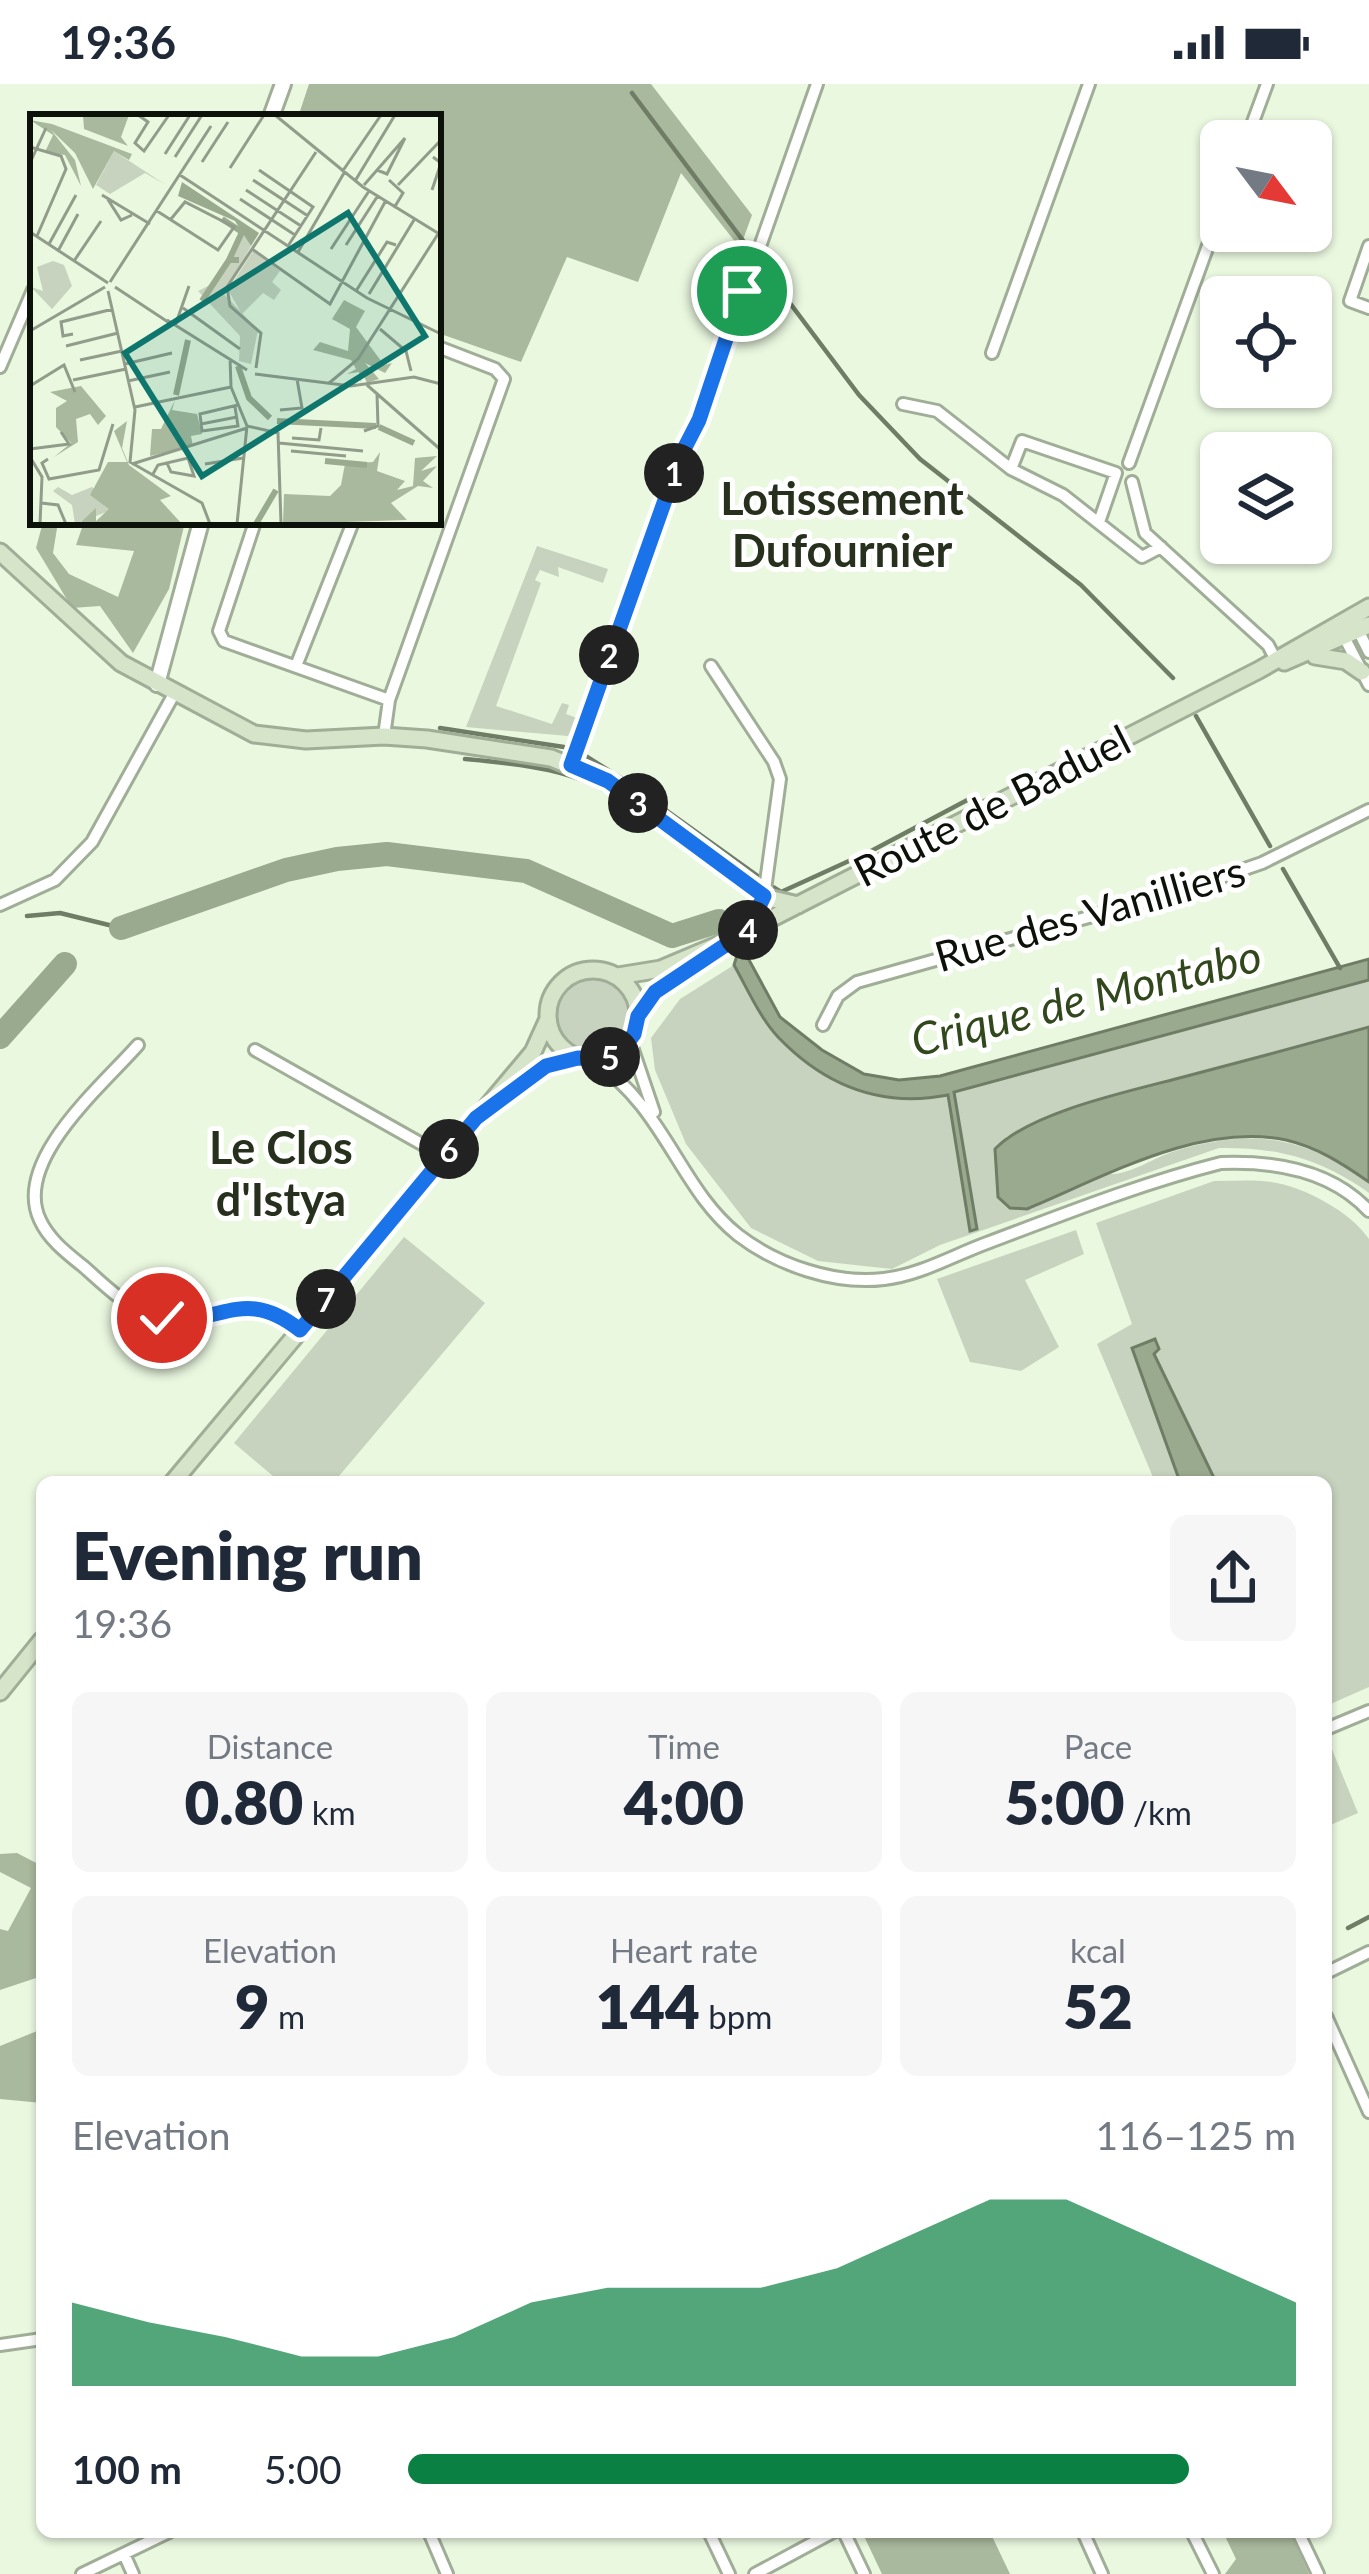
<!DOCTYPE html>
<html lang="en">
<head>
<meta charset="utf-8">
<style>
	:root { --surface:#fff; --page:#f6f6f7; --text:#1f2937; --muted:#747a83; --accent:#0b8043 }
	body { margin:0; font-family:Lato,sans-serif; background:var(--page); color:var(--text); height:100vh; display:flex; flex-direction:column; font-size:45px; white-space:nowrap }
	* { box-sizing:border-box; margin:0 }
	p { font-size:39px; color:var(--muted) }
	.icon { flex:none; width:66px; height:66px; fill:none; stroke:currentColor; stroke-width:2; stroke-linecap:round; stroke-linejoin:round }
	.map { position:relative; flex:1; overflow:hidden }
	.drawer { position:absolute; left:36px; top:1392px; width:1296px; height:1062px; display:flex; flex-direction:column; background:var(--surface); border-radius:18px; box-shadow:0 3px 9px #0004 }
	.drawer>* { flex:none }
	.needle { width:78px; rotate:122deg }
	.tools { position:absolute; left:1200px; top:36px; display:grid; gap:24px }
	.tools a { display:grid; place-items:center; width:132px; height:132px; border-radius:18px; background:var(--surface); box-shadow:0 3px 9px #0004; font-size:60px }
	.pin { position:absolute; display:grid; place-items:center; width:102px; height:102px; color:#fff; margin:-51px; border:6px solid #fff; border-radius:50%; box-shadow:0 3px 12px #0007 }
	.km { position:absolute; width:60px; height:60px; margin:-30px; border-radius:50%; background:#222; color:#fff; font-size:33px; line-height:60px; text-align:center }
	.round { display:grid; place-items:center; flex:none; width:126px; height:126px; border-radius:18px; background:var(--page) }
	.headline { display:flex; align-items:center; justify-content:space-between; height:204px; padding:0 36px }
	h1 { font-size:66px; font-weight:800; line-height:90px }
	.figures { display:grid; grid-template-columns:repeat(3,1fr); gap:18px; height:204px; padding:12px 36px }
	.figures div { display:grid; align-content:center; border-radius:18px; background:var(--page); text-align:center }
	.figures b { font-size:60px; font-weight:800 }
	.figures small { font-size:33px; font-weight:400 }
	.figures p { font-size:33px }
	.chart { height:336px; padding:24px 36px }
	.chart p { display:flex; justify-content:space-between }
	.chart svg { width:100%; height:216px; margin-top:12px; fill:var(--accent); opacity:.7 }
	ul { padding:0 36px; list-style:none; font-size:39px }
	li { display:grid; grid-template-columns:192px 144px 1fr; align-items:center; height:90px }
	li i { height:30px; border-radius:15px; background:var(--accent) }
	.status { display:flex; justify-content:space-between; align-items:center; height:84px; padding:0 60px; background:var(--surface); direction:ltr }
	.status svg { height:33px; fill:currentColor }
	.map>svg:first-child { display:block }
	.green { fill:#c7d3be }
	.forest { fill:#a9b99d }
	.water { fill:#9aaa8e; stroke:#6f7c66; stroke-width:3 }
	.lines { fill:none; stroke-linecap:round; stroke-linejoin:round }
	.stream { stroke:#6f7c66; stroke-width:4.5 }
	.river { stroke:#9aaa8e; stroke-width:24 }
	.minor-casing { stroke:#a0ad97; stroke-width:16 }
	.tertiary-casing { stroke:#a0ad97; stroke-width:20 }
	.secondary-casing { stroke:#a0ad97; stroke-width:21 }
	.minor { stroke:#fff; stroke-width:10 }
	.tertiary { stroke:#fff; stroke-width:14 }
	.secondary { stroke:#d6e4c9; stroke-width:15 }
	.route-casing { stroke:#fff; stroke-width:24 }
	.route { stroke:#1a73e8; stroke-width:15 }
	.labels { text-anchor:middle; stroke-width:10; stroke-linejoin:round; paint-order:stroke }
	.street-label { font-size:42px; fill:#0c1109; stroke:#fff }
	.neighbourhood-label { font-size:45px; font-weight:bold; fill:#26301d; stroke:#fff }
	.water-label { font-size:45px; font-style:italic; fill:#31471c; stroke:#fff }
	.inset-river { fill:none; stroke:#9aaa8e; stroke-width:6 }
	.inset-road { fill:none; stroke:#919c8a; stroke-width:3 }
	.view { fill:#0f766e; fill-opacity:0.15; stroke:#0f766e; stroke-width:6 }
	.inset-edge { fill:none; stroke:#0c1109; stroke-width:6 }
</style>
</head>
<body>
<div class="status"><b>19:36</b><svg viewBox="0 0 49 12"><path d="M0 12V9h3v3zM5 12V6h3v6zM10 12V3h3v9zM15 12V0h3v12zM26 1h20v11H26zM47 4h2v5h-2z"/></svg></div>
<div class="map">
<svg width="1369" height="2490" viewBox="0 0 1369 2490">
	<rect width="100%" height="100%" fill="#eaf8e0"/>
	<!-- green -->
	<path class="green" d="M537,462L608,485L603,499L558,483L559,493L540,486L535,496L541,499L496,622L552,640L562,619L569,621L566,630L577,634L568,652L466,643Z
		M734,881L776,951L815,984L931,1014L1369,896V943L1097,1017L1006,1053C1027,1061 1096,1091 1113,1090C1133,1089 1155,1073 1175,1067C1251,1044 1304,1052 1369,1098V1109C1321,1075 1278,1063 1219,1064L940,1161L892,1185L818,1177L751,1144L686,1060L655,986L651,954L680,915Z
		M556 932a37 37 0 1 1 74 0a37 37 0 1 1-74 0Z
		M1214,1097C1230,1097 1246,1096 1262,1097C1298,1099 1349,1126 1369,1155V1603L1326,1622V1398H1155L1097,1260L1132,1240L1096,1139Z
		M1076,1146L1084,1170L1025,1196L1059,1263L1021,1287L970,1278L937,1195Z
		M404,1153L485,1219L334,1398H280L234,1359Z
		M1329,1658L1358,1729L1326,1743V1659Z"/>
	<!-- forest -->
	<path class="forest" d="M309,0H651L752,131L740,164L681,89L638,198L567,173L521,278L438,249V33H298Z
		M43,438H58L53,469L69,490L118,513L134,467L76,461L84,438H185L169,505L133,569L100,522L72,524L36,464Z
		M17,1769L42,1782V1892L0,1906V1845L8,1847L31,1804L0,1788V1770Z
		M42,1945V2019L0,2015V1962Z
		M862,2448H990L1010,2490H882Z
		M1223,2448H1290L1309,2490H1225L1236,2475Z"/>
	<!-- water -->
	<path class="water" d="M737,871L748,874L780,933L822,966L864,990L899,996L940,992L1369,875V896L954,1008L977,1145L970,1147L948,1011C881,1024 825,1002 778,953C760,934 747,904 734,881Z
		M1369,943V1098C1343,1080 1317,1063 1286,1056C1200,1038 1104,1093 1027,1125L1010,1124L998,1113L995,1065C1031,1027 1135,1006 1187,992C1248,976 1308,960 1369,943Z
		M1155,1255L1159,1265L1154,1270L1216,1398H1180L1132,1264Z"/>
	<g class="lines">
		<!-- stream -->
		<path class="stream" d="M632,9L859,311L920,375L1081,501L1173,594
			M1196,632L1270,762
			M440,644L564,663
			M584,671L632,701
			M465,675C521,680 578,685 625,719
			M642,709L762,795
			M1283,785L1340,884
			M773,803L781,808L873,766L973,713
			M27,832L60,829L121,844
			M719,837L751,822V809
			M1348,1844L1369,1833
			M1326,1854L1328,1853"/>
		<!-- river -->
		<path class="river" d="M121,844L286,786L337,775L387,770L526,787L672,852L719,837
			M0,953L65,880"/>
		<defs>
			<path id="minor" d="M1246,57L1267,0
				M1369,162L1350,217L1369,224
				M992,269L1089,0
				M0,283L33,206
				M903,320L937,327L1011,385L1063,411L1142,473L1161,463
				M1129,379L1221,126
				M1011,385L1022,357L1116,389L1099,438
				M1132,398L1145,449L1268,561L1276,576
				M255,438L219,547L224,557L389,616
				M1357,544L1369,568
				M1341,547L1369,601
				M296,582L353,438
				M711,582L774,678L780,695L764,813
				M384,652L389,616L504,295L495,285L438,263
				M571,681L681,371L699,336L817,0
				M0,821L55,796L92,758L174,610
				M823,941L838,912L857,898L1178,808L1262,779L1369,726
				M630,957L654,1028
				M138,961C102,1002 12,1077 40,1136C49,1156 68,1170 84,1183C109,1205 134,1232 169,1235C227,1240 244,1201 300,1246
				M255,966L443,1072
				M593,976C666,1025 679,1104 738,1151C777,1181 835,1201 884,1195C920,1191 954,1171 987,1159C1064,1130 1142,1099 1221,1079C1274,1077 1331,1086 1369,1127
				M1326,1645L1369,1627
				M1326,1889L1369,1868
				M1326,1932L1369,2028
				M0,2261L42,2255
				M429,2448L447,2490
				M709,2448L729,2490
				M844,2448L864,2490
				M1083,2448L1102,2490
				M1192,2448L1213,2490
				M1298,2448L1318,2490
				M124,2470L133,2490
				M82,2490L169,2448
				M755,2490L833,2448"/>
			<path id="tertiary" d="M271,33L283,0
				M157,600L201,438"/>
			<path id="secondary" d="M0,468L121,579L254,650L306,656L384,652L427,655L551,674L608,697L764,813L798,821
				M1315,572L1346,577L1362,588
				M1284,578L1369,541
				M548 931a45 45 0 1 1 90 0a45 45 0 1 1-90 0Z
				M618,892L661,885L725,858L1259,586L1369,523
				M638,932L655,909L713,868
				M506,1009L546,982L577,974
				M173,1398L533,968L548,935
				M0,1608L42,1556"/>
		</defs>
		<!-- minor casing -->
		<use href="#minor" class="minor-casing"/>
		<!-- tertiary casing -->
		<use href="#tertiary" class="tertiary-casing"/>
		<!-- secondary casing -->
		<use href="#secondary" class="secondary-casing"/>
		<!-- minor -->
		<use href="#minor" class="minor"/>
		<!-- tertiary -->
		<use href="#tertiary" class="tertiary"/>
		<!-- secondary -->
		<use href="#secondary" class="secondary"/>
	</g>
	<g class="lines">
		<defs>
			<path id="route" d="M162,1234C222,1242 243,1201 300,1246L476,1034L546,982L578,974L604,975L623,965L634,950L638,932L655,908L748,846L764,812L608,697L571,681L681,371L699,336L742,207"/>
		</defs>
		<!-- route casing -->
		<use href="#route" class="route-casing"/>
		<!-- route -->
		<use href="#route" class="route"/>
	</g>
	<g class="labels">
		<!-- street labels -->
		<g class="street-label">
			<text transform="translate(992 722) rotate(-27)" y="15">Route de Baduel</text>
			<text transform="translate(1090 830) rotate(-16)" y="15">Rue des Vanilliers</text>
		</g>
		<!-- neighbourhood labels -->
		<g class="neighbourhood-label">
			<text x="842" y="431">Lotissement<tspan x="842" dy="52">Dufournier</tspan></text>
			<text x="281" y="1080">Le Clos<tspan x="281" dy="52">d'Istya</tspan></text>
		</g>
		<!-- water labels -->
		<g class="water-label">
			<text transform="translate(1086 914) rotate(-14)" y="16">Crique de Montabo</text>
		</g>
	</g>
	<!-- overview -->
	<g transform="translate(30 30)">
		<rect width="411" height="411" fill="#eaf8e0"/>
		<path d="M84,37L136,71L115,59L80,80L66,71ZM214,119L221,132L194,180L228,216L221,250L209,247L210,222L168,177L182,170ZM223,137L250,157L242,168L251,176L244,186L233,179L212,200L198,176ZM23,147L34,151L42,172L22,195L1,173L13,177L7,153ZM28,373L42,381L62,373L87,394L45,410L42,391L23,377Z" fill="#c7d3be"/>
		<path d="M53,1H99L91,23L98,32L54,15ZM0,6L22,10L102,40L99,46L84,37L63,75L45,39L21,16L45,46L51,72L35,41L15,38L23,21ZM314,186L335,197L326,213L354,251L362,249L355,259L335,249L349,265L337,269L332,258L331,269L329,258L317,260L326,255L321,246L283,236L290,228L318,237L320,215L302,205ZM51,272L76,302L68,311L60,300L46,305L48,328L24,343L41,329L26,313V294L37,287L20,278ZM145,286L142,296L167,300L172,320L161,322L163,332L120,342L122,315H131ZM97,307L92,334L99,351L141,382L130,386L152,410H49L66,394V407L79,395L60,381L78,348H97L84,317ZM350,338L347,357L375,367L367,376L383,372L385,344L407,342L391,357L407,352L393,367L403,374L388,372L361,389L377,406L253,410L254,380L300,382L311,371L315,350L343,348Z" fill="#a9b99d"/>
		<path d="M152,68L229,119L221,132L205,107L148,82Z" fill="#9aaa8e"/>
		<path class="inset-river" d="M192,105L212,118L199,146M172,187L199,146H209M208,252L219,284L240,304M146,281L158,226M247,307L346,312M349,313L384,329M295,347L337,351M226,410L246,376"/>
		<path class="inset-road" d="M108,1L118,8L105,29L114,37L139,1M245,1L333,73L411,121M0,33L31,42L36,55L7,122M135,40L160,1M145,43L172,1M172,48L198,8M0,49L16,14M200,54L234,1M229,56L283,93L258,132M347,56L357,60L375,24M312,58L351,1M150,61L337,184L411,220M223,66L278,102M359,66L373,79L364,94M325,67L365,1M334,71L375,24M368,71L411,26M216,76L271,112M402,76L411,49L403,43M72,81L120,110M77,84L91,106L102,101M210,85L265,121M127,97L188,136L204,113L155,88L141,105M0,118L78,169M19,130L46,81M316,131L347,83M222,135L300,190L355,88M301,135L339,77M28,137L48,100M268,138L314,59M44,147L71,107M80,168L181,12M85,173L138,208M78,177L105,296L100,348L172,389L180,410M326,177L357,128L366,131M339,180L384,106M153,194L210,235M137,206L217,256M145,212L159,172M350,215L376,237L381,257M0,217L75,173M43,220L33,222L31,208L83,195M36,232L88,219M200,244L201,273L217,312L207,410M50,246L92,237M95,250L142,239M226,254L231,219L200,192L197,173L286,38M225,260L321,272L384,263L411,270M43,266L96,255M98,267L140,258M298,270L328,245L408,120M337,271L411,336M0,272L34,251L45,278M105,293L201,273M205,293L208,312L172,317L170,300L208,291M250,296L272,294L267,265M171,310L207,303M217,312L248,319L251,410M334,317L348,312L347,280M262,324L289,326L291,314M249,329L333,337M0,335L39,330L31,318M261,337L316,342M0,343L12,363L10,410M18,345L12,349L19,365L69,356L83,310M102,350L217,314M175,350L213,344M123,360L128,351L158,344L164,362L141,358L137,349M11,389L28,391L36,410"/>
		<path class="view" d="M318,99L395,222L172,362L95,239Z"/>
		<rect width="411" height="411" class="inset-edge"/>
	</g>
</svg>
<div class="tools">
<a><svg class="needle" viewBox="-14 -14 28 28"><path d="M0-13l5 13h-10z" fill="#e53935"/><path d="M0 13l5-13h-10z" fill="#747a83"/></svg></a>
<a><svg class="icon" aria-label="locate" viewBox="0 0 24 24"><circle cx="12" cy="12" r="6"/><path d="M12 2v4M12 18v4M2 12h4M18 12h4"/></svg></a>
<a><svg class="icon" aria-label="layers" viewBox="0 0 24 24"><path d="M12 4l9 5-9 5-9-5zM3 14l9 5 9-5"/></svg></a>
</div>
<div class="pin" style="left:742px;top:207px;background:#1e9e55"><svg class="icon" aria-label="arrive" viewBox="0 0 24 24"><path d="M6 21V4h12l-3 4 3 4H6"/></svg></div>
<div class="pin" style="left:162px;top:1234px;background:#d93025"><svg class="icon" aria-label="check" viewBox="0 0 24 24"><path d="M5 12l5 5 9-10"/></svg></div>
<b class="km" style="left:674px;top:389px">1</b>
<b class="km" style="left:609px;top:571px">2</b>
<b class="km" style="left:638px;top:719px">3</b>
<b class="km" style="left:748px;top:846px">4</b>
<b class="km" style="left:610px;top:973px">5</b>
<b class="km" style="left:449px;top:1065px">6</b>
<b class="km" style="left:326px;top:1215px">7</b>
<section class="drawer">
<div class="headline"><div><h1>Evening run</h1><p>19:36</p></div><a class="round"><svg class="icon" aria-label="share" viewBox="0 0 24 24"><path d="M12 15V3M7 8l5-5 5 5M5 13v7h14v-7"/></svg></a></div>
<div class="figures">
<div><p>Distance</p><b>0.80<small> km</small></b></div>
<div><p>Time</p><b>4:00</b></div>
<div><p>Pace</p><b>5:00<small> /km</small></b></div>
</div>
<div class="figures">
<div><p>Elevation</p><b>9<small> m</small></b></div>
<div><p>Heart rate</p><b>144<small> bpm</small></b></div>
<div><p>kcal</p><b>52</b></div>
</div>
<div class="chart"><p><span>Elevation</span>116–125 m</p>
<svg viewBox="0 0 160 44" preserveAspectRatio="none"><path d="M0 44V27L10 31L20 34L30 38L40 38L50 34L60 27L70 24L80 24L90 24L100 20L110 13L120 6L130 6L140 13L150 20L160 27V44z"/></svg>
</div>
<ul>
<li><b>100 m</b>5:00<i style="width:88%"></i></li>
</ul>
</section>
</div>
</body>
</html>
